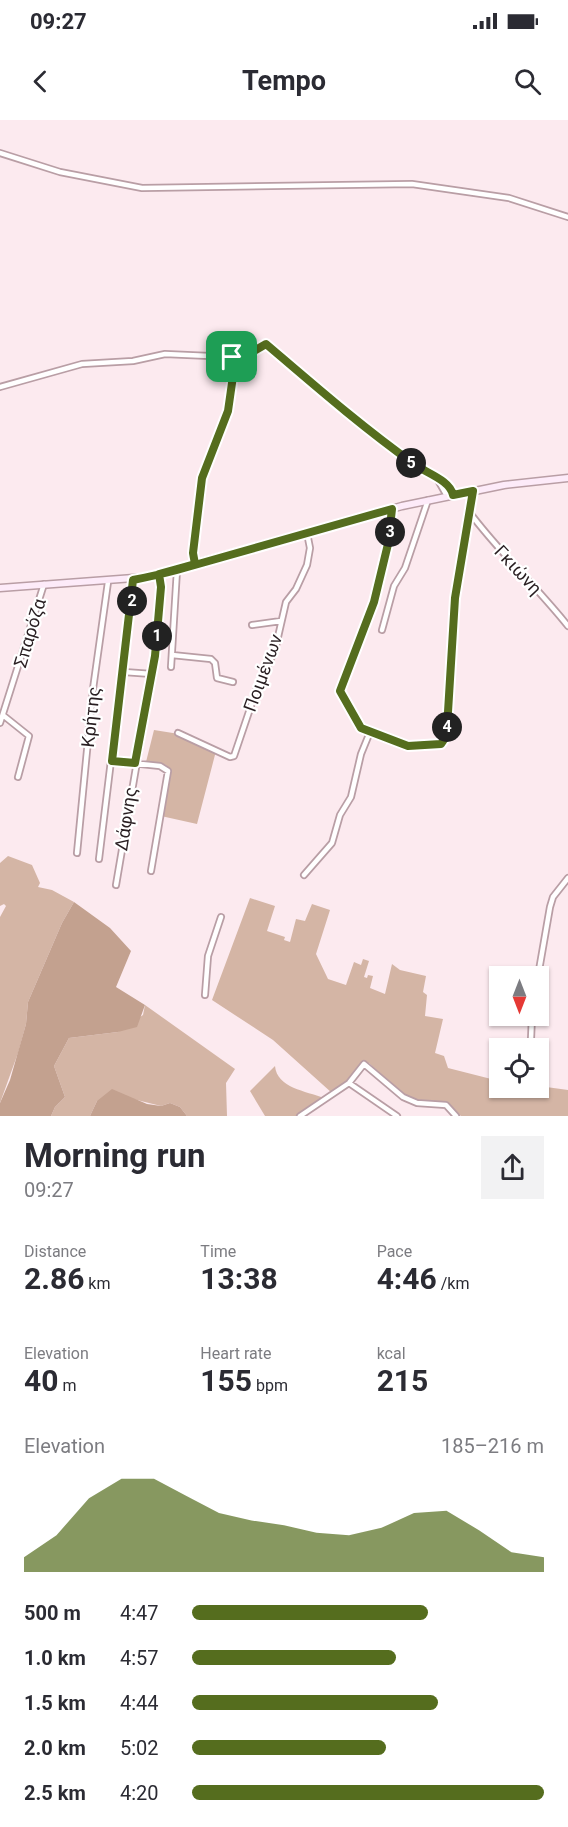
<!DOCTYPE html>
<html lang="en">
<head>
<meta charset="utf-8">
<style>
	:root { --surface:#fff; --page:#f2f2f3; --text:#2b2b33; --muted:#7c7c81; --accent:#556d1e }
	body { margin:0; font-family:Roboto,sans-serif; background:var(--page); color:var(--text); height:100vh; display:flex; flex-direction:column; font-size:22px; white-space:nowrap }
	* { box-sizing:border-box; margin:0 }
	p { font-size:20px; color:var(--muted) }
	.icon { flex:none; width:33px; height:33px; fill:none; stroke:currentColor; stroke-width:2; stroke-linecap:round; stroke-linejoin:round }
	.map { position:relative; height:996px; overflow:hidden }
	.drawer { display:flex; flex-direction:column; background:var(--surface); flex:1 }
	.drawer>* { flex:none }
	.needle { width:39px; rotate:180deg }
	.controls { position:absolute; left:489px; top:846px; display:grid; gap:12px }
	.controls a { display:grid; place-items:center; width:60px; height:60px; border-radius:0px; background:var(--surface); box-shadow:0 2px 4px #0004; font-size:30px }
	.pin { position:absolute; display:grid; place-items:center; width:51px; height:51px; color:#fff; margin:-26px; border-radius:12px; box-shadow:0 3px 9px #0006 }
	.km { position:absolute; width:30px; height:30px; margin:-15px; border-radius:50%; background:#222; color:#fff; font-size:16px; line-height:30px; text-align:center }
	.round { display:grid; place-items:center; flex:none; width:63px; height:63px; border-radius:0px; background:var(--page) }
	.headline { display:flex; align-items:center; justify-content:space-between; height:102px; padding:0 24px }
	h1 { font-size:33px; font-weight:700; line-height:45px }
	.figures { display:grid; grid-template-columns:repeat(3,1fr); gap:9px; height:102px; padding:6px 24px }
	.figures div { display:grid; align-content:center }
	.figures b { font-size:30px; font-weight:700 }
	.figures small { font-size:16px; font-weight:400 }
	.figures p { font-size:16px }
	.chart { height:168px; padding:12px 24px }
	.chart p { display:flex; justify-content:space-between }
	.chart svg { width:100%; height:108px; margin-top:6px; fill:var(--accent); opacity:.7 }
	ul { padding:0 24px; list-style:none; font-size:20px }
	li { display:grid; grid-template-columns:96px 72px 1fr; align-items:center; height:45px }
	li i { height:15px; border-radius:8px; background:var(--accent) }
	.status { display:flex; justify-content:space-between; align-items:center; height:42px; padding:0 30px; background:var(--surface); direction:ltr }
	.status svg { height:16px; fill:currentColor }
	header { display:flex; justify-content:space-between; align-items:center; height:78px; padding:0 24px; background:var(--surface); font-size:27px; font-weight:700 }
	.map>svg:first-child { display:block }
	.green { fill:#d4b5a5 }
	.forest { fill:#c3a18f }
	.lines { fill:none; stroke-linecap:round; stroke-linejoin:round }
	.street-casing { stroke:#b99ea5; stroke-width:8 }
	.secondary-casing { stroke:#b99ea5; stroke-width:9 }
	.street { stroke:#fff; stroke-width:4.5 }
	.secondary { stroke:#fdebf9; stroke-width:6 }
	.route-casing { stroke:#fff; stroke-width:12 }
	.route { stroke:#556d1e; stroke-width:8 }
	.labels { text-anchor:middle; stroke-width:4.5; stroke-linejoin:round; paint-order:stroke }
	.street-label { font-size:18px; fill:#281e21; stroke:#fff }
</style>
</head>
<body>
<div class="status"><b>09:27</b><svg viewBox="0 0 49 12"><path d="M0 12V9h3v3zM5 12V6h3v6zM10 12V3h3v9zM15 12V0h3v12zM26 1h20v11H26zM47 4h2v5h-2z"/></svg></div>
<header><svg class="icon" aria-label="back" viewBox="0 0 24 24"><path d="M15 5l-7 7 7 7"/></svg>Tempo<svg class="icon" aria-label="search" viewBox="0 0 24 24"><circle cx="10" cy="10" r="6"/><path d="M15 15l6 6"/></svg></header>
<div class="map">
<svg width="568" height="996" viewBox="0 0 568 996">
	<rect width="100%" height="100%" fill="#fceaef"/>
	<!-- green -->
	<path class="green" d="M154,610L179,614L216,631L197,704L161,696L170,655L166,645L146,642Z
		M8,736L32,745L40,763L38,767L52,770L74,782L62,803L28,882L26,904L18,933L0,983V797L6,786L4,784L0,786V743Z
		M250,778L275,786L267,811L285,817L284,820L290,822L296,799L305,801L312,784L330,790L316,834L328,859L346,865L354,842L361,845L363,839L369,841L364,857L367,858L368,855L373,856L370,868L385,874L392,844L400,850L426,856L423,872L427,875L425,896L443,899L435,933L444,936L448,948L499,961L500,968L539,966L568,970V996H461L449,984L417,980L403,975L369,943H363L348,961L332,973L273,920L212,880Z
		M145,885L235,949L226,963L227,996H187L180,987L170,983L161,986L133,979L97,981L90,996H51L55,987L65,977L54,946L69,918L118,912L143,895Z
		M275,946C277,968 306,971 324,978L298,996H265L250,971Z"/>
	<!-- forest -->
	<path class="forest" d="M74,782L110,808L131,831L116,867L145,885L137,907L118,912L69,918L54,946L65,977L55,987L51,996H0V983L10,960L26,904L28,882L62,803Z
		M112,969L147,984L161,986L170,983L180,987L187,996H90L97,981Z"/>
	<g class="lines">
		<defs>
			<path id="street" d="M0,33L60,52L142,68L412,64L509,78L568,97
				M0,267L82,244L133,241L165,234L232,237
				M439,362L447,376
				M392,389L388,424L374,482L340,571L361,608L408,626L441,624L445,618L447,608L455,478L473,371
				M470,393C500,433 537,467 568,506
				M195,444L193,433L202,358L228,291L234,249L232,237L254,231L266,224C314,265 362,307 414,344C426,353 450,360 453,375
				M252,505L281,501
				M382,510L394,466L405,448L428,380
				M172,535L211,539L215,543L217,558L233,562
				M171,547L177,450
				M124,552L152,554
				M4,596L29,616L18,657
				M0,603L44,464
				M178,613L230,637L234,636L257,568L275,530L286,482L296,469L307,445L310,428L307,413
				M112,641L160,646L168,651L151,751
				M77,733L93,569L108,462
				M99,739L133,460
				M304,755L332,723L340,695L351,677L361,634L370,612
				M116,765L155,536L161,467L159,454
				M538,856L550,787L553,777L568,758
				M205,875L208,836L221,797
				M531,919L532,896
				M349,963L397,996
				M300,996L349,963L364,944L403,977L417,983L446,985L456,996"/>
			<path id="secondary" d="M0,468L147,457L402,386L504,365L568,358"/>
		</defs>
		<!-- street casing -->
		<use href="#street" class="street-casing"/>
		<!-- secondary casing -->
		<use href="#secondary" class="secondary-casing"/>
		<!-- street -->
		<use href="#street" class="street"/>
		<!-- secondary -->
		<use href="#secondary" class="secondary"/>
	</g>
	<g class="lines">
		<defs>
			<path id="route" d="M232,237L234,249L228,291L202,358L193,433L195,444L159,454L161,467L155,536L135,643L112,641L133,460C148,457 162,454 177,450L392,389L388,424L374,482L340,571L361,608L408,626L441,624L445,618L447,608L455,478L473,371L453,375C450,360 426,353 414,344C362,307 314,265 266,224L254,231L232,237"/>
		</defs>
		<!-- route casing -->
		<use href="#route" class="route-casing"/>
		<!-- route -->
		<use href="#route" class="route"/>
	</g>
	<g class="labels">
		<!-- street labels -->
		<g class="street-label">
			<text transform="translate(518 450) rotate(47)" y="6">Γκιώνη</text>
			<text transform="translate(30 513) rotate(-73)" y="6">Σπαρόζα</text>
			<text transform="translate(263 553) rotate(-70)" y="6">Ποιμένων</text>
			<text transform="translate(91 597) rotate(-84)" y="6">Κρήτης</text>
			<text transform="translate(126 699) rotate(-81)" y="6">Δάφνης</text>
		</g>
	</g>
</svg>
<div class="controls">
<a><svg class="needle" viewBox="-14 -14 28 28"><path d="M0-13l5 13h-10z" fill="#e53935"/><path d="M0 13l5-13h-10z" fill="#7c7c81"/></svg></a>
<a><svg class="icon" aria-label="locate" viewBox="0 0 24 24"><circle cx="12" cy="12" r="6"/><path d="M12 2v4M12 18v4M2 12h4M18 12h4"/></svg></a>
</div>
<div class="pin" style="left:232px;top:237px;background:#1e9e55"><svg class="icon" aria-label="arrive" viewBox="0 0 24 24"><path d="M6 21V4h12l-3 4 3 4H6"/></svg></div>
<b class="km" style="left:157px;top:516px">1</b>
<b class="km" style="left:132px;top:481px">2</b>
<b class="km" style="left:390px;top:412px">3</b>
<b class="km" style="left:447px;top:607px">4</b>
<b class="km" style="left:411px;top:343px">5</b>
</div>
<section class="drawer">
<div class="headline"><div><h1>Morning run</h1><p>09:27</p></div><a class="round"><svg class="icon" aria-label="share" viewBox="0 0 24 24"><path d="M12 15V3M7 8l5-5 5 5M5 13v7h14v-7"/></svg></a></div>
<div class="figures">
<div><p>Distance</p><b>2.86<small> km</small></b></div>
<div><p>Time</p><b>13:38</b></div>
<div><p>Pace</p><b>4:46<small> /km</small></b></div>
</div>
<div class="figures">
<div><p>Elevation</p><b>40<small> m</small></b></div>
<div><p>Heart rate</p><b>155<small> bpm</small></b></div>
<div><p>kcal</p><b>215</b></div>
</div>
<div class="chart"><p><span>Elevation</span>185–216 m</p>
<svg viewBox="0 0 160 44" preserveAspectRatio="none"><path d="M0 44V38L10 29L20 14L30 6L40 6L50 13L60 20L70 23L80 25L90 28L100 29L110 26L120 20L130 19L140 27L150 36L160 38V44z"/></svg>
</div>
<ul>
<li><b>500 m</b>4:47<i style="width:67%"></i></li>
<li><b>1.0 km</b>4:57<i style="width:58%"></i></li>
<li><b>1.5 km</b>4:44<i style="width:70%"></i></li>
<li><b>2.0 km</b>5:02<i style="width:55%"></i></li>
<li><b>2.5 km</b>4:20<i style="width:100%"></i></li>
</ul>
</section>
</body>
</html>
